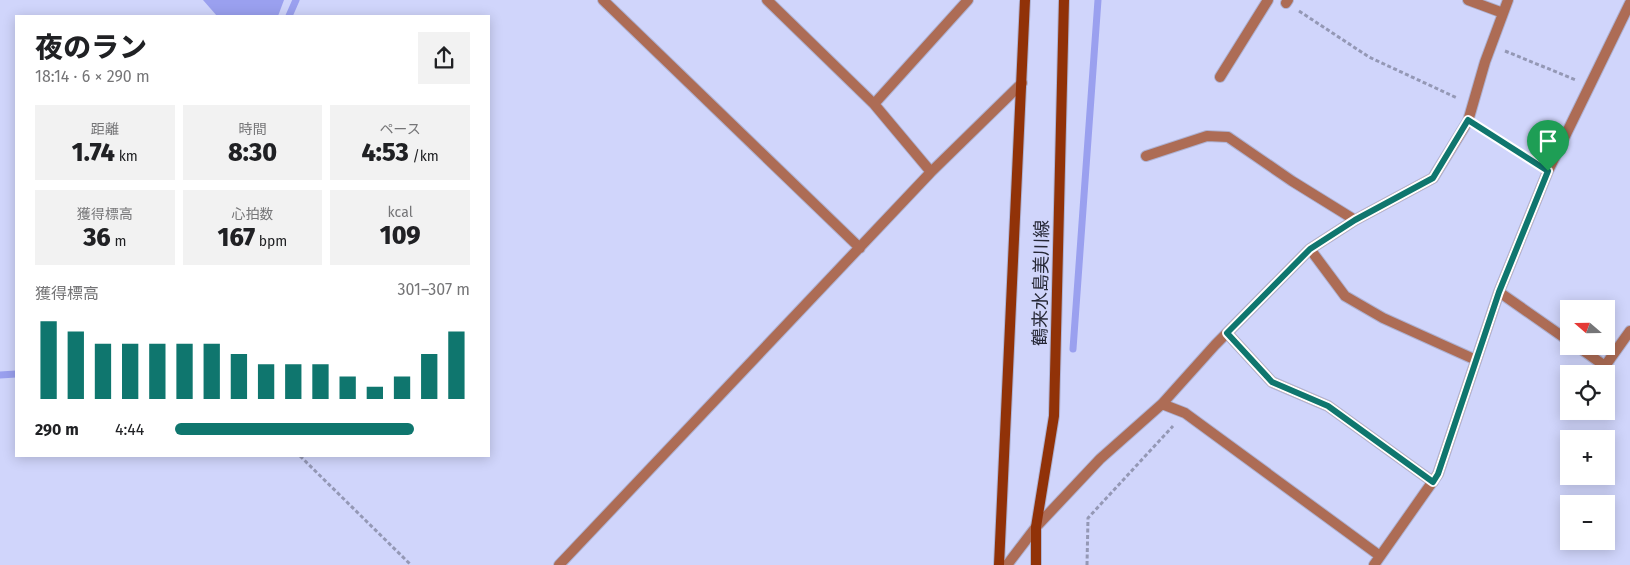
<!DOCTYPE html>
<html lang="ja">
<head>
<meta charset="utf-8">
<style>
	:root { --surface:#fff; --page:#f2f2f2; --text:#202124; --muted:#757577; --accent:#0f766e }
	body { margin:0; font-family:"Fira Sans","Noto Sans JP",sans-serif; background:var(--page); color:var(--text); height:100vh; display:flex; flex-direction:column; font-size:19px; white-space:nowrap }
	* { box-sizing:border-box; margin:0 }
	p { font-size:16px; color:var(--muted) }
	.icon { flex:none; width:28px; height:28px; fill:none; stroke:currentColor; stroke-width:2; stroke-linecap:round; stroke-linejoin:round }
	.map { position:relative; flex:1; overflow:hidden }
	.panel { position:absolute; left:15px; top:15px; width:475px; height:442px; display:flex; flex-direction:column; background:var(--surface); border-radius:0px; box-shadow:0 2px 12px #0003 }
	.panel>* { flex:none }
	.needle { width:32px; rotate:290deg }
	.controls { position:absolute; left:1560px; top:300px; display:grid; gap:10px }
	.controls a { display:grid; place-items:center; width:55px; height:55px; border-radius:0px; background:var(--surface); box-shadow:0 2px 12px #0003; font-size:25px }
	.pin { position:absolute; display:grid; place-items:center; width:42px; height:42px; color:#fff; margin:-51px -21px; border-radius:50% 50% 50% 0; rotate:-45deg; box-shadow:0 0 5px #0007 }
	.pin .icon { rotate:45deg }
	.round { display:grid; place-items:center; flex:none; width:52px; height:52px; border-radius:0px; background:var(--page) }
	.head { display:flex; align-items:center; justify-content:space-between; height:85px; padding:0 20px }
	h1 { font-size:28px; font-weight:800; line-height:38px }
	.stats { display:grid; grid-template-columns:repeat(3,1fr); gap:8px; height:85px; padding:5px 20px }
	.stats div { display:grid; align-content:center; border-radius:0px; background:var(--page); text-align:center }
	.stats b { font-size:25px; font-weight:800 }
	.stats small { font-size:14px; font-weight:400 }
	.stats p { font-size:14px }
	.chart { height:140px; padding:10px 20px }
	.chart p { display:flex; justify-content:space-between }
	.chart svg { width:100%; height:90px; margin-top:5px; stroke:var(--accent); stroke-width:6 }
	ul { padding:0 20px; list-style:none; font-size:16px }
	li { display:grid; grid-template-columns:80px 60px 1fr; align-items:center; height:38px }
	li i { height:12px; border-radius:6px; background:var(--accent) }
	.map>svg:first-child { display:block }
	.water { fill:#9aa0ef }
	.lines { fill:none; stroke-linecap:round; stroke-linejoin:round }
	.stream { stroke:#9aa0ef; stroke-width:7 }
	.street-casing { stroke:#aeb2d3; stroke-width:12 }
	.secondary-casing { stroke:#aeb2d3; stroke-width:12 }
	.path { stroke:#9498b5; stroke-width:3; stroke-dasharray:4 2.5; stroke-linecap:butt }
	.street { stroke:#ad6c55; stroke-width:10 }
	.secondary { stroke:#913208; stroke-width:10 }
	.route-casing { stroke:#fff; stroke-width:10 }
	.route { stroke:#0f766e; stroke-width:6 }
	.labels { text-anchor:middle; stroke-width:4; stroke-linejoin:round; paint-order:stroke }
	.street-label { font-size:18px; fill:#252735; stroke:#d0d5fb }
</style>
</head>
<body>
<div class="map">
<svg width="1630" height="565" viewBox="0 0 1630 565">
	<rect width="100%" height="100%" fill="#d0d5fb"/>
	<!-- water -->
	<path class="water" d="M203,0H284L278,16H217Z"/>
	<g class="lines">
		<!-- stream -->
		<path class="stream" d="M289,16L296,0
			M1073,349L1098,0
			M0,375L16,374"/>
		<defs>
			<path id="street" d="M603,0L860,248
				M767,0L874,104L931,172
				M1468,0L1503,13
				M1286,3L1288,0
				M1220,77L1268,0
				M874,104L968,0
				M1146,156L1207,136L1228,137L1292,181L1355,220
				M1310,249L1345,296L1383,318L1476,360
				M1499,292L1569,341
				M1227,333L1272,382L1328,406L1433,482
				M1577,346L1605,366L1630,331
				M1162,404L1185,413L1380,556
				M559,565L931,172L1022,83
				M1007,565L1036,527L1100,459L1162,404L1215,345L1310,249L1355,220L1433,178L1468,121L1485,62L1508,0
				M1374,565L1438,474L1499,292L1548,171L1630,3"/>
			<path id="secondary" d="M999,565L1025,0
				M1036,565V527L1054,416L1064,0"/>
		</defs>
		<!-- street casing -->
		<use href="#street" class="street-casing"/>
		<!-- secondary casing -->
		<use href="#secondary" class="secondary-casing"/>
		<!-- path -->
		<path class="path" d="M1299,11L1369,57L1457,98
			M1505,51L1576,80
			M1482,129L1535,163
			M300,456L411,565
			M1087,565L1088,518L1173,426"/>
		<!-- street -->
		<use href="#street" class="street"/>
		<!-- secondary -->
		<use href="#secondary" class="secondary"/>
	</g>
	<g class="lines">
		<defs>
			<path id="route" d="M1468,120L1548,171L1499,292L1438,474L1433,482L1328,406L1272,382L1227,333L1310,249L1355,220L1433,178Z"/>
		</defs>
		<!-- route casing -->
		<use href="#route" class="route-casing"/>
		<!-- route -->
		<use href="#route" class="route"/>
	</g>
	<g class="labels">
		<!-- street labels -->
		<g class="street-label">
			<text transform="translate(1041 283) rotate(-89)" y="6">鶴来水島美川線</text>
		</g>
	</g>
</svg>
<div class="controls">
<a><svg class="needle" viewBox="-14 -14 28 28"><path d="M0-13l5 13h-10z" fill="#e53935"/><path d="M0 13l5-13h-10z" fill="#757577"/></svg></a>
<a><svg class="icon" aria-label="locate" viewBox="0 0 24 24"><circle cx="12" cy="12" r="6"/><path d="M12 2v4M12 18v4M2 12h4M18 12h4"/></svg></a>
<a>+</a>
<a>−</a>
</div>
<div class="pin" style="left:1548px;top:171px;background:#1e9e55"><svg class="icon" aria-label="arrive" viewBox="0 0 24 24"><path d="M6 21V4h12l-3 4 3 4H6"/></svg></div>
<section class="panel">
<div class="head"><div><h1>夜のラン</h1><p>18:14 · 6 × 290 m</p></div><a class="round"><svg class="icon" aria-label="share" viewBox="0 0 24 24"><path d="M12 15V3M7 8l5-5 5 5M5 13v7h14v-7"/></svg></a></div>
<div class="stats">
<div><p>距離</p><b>1.74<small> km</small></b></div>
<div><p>時間</p><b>8:30</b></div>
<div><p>ペース</p><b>4:53<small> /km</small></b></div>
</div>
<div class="stats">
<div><p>獲得標高</p><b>36<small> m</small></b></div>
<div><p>心拍数</p><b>167<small> bpm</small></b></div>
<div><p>kcal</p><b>109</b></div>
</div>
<div class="chart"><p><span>獲得標高</span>301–307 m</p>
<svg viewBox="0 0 160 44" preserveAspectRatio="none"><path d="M5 44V6M15 44V11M25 44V17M35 44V17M45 44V17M55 44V17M65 44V17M75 44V22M85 44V27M95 44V27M105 44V27M115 44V33M125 44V38M135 44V33M145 44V22M155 44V11"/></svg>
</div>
<ul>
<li><b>290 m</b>4:44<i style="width:81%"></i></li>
</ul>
</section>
</div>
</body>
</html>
